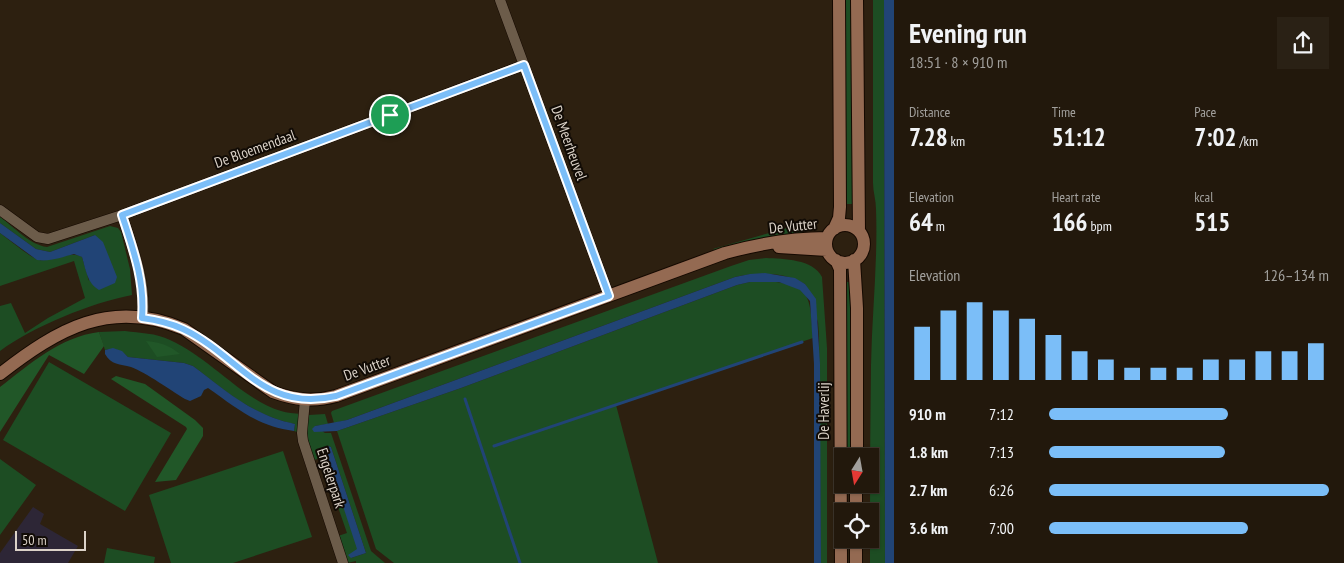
<!DOCTYPE html>
<html lang="en">
<head>
<meta charset="utf-8">
<style>
	:root { --surface:#22180c; --page:#2a2115; --text:#f1f3f6; --muted:#a2a09d; --line:#3f372d; --accent:#7bbef8 }
	body { margin:0; font-family:"PT Sans Narrow",sans-serif; background:var(--page); color:var(--text); height:100vh; display:flex; flex-direction:column; font-size:19px; white-space:nowrap }
	* { box-sizing:border-box; margin:0 }
	p { font-size:16px; color:var(--muted) }
	.icon { flex:none; width:28px; height:28px; fill:none; stroke:currentColor; stroke-width:2; stroke-linecap:round; stroke-linejoin:round }
	.map { position:relative; flex:1; overflow:hidden }
	.sheet { display:flex; flex-direction:column; background:var(--surface); width:450px }
	.sheet>* { flex:none }
	.needle { width:32px; rotate:191deg }
	.fabs { position:absolute; left:834px; top:448px; display:grid; gap:10px }
	.fabs a { display:grid; place-items:center; width:45px; height:45px; border-radius:0px; background:var(--surface); box-shadow:0 1px 4px #0004,0 0 0 1px var(--line); font-size:25px }
	.scale { position:absolute; left:15px; bottom:12px; width:71px; box-sizing:border-box; padding-left:5px; border:2px solid #dbd2c8; border-top:0; font-size:14px; line-height:18px; white-space:nowrap; color:#dbd2c8; -webkit-text-stroke:4px #110b05; paint-order:stroke }
	.pin { position:absolute; display:grid; place-items:center; width:42px; height:42px; color:#fff; margin:-21px; border:2px solid #fff; border-radius:50%; box-shadow:0 1px 5px #0007 }
	.round { display:grid; place-items:center; flex:none; width:52px; height:52px; border-radius:0px; background:var(--page) }
	.headline { display:flex; align-items:center; justify-content:space-between; height:85px; padding:0 15px }
	h1 { font-size:28px; font-weight:700; line-height:38px }
	.figures { display:grid; grid-template-columns:repeat(3,1fr); gap:8px; height:85px; padding:5px 15px }
	.figures div { display:grid; align-content:center }
	.figures b { font-size:25px; font-weight:700 }
	.figures small { font-size:14px; font-weight:400 }
	.figures p { font-size:14px }
	.chart { height:140px; padding:10px 15px }
	.chart p { display:flex; justify-content:space-between }
	.chart svg { width:100%; height:90px; margin-top:5px; stroke:var(--accent); stroke-width:6 }
	ul { padding:0 15px; list-style:none; font-size:16px }
	li { display:grid; grid-template-columns:80px 60px 1fr; align-items:center; height:38px }
	li i { height:12px; border-radius:6px; background:var(--accent) }
	main { display:flex; flex:1; min-height:0 }
	.map>svg:first-child { display:block }
	.education { fill:#2d2636 }
	.green { fill:#1d4d23; fill-rule:evenodd }
	.forest { fill:#215728 }
	.water { fill:#214476 }
	.lines { fill:none; stroke-linecap:round; stroke-linejoin:round }
	.stream { stroke:#214476; stroke-width:3 }
	.street-casing { stroke:#150900; stroke-width:11 }
	.secondary-casing { stroke:#150900; stroke-width:14 }
	.street { stroke:#6c5c4a; stroke-width:10 }
	.secondary { stroke:#946a52; stroke-width:12 }
	.route-casing { stroke:#fff; stroke-width:10 }
	.route { stroke:#7bbef8; stroke-width:6 }
	.labels { text-anchor:middle; stroke-width:4; stroke-linejoin:round; paint-order:stroke }
	.street-label { font-size:15px; fill:#dbd2c8; stroke:#110b05 }
</style>
</head>
<body>
<main>
<div class="map">
<svg width="894" height="563" viewBox="0 0 894 563">
	<rect width="100%" height="100%" fill="#2d2010"/>
	<!-- education -->
	<path class="education" d="M33,507L44,514L40,524L78,546L68,563H0V553Z"/>
	<!-- green -->
	<path class="green" d="M845,0H853L854,204H845Z
		M873,0H884L885,563H870C870,497 870,431 871,365C872,313 878,261 876,209C876,200 873,192 873,183Z
		M0,217C14,227 30,245 47,247L110,226L118,228L121,232L130,269L132,295C91,303 34,326 0,351V306L11,303L25,333L48,318L85,298L74,261L0,286V233C7,238 32,259 39,260C54,262 69,250 82,257L89,281L95,235L50,252L36,249L0,223Z
		M801,224L802,235L717,251L713,249Z
		M766,258C784,259 813,259 822,277L827,348V563H821L819,336L818,322L805,284C784,272 759,272 735,277L347,420L334,423L331,413L332,411L731,266L749,260Z
		M764,281C812,284 810,296 813,338L616,405L658,563H394L376,549L337,431L461,388L737,285L750,282Z
		M845,282H852V456H844Z
		M125,331C140,333 156,333 170,340C209,357 243,400 281,411C287,413 294,413 301,414L297,432L294,431L295,424C252,415 227,392 193,366L184,363L128,357C122,351 114,347 105,350L99,332Z
		M49,362L171,433L125,511L3,440Z
		M325,414L328,424L315,426L325,433H331L371,551L385,563H356V561L347,563L338,536L347,533L321,458L314,460L306,434L309,415ZM328,446L331,447L366,553L351,558L358,549L325,451Z
		M283,451L312,537L233,563H171L149,495Z
		M0,459L36,485L0,535Z
		M107,548L155,557L154,563H104Z"/>
	<!-- forest -->
	<path class="forest" d="M99,332L104,346L84,374L49,355L0,432V387C30,364 60,337 99,332Z
		M146,341C159,342 169,345 180,354L157,357Z
		M116,376L145,384L195,420L203,428V436L176,480L155,482L187,429L186,427L111,379Z"/>
	<!-- water -->
	<path class="water" d="M884,0H894V563H885Z
		M0,223L36,249L50,252L95,235L103,242L117,277L115,283L99,290C87,283 86,270 82,257L74,254C62,257 50,262 37,260L0,233Z
		M765,273L795,278L805,284L816,299L820,364L821,563H814V364L810,301L800,290L779,282H750L737,285L461,388L337,431L314,432L312,429L315,426L347,420L735,277L750,274Z
		M113,348L122,351L128,357L184,363L193,366C228,392 252,415 295,424L294,431C257,426 238,409 208,388L204,390L201,396L190,401L185,399C170,390 147,373 131,367C120,364 111,365 105,354V350Z
		M328,446L331,447L366,553L351,558L348,555L357,549L325,451Z"/>
	<g class="lines">
		<!-- stream -->
		<path class="stream" d="M465,399L520,563
			M494,446L802,342"/>
		<defs>
			<path id="street" d="M500,0L609,296
				M0,210L37,237L48,239L122,215L524,65
				M122,215C133,249 146,281 143,317
				M305,400L302,433L303,441L343,563"/>
			<path id="secondary" d="M857,0L859,231
				M826 244a19 19 0 1 1 38 0a19 19 0 1 1-38 0Z
				M834,229L839,218L840,207L839,0
				M779,247L827,250
				M836,260L840,269L841,563
				M854,260L857,308V456
				M0,374C58,329 110,298 184,329L273,392C295,400 314,402 336,396L725,253C758,244 793,238 827,238
				M856,511V484
				M856,563V539"/>
		</defs>
		<!-- street casing -->
		<use href="#street" class="street-casing"/>
		<!-- secondary casing -->
		<use href="#secondary" class="secondary-casing"/>
		<!-- street -->
		<use href="#street" class="street"/>
		<!-- secondary -->
		<use href="#secondary" class="secondary"/>
	</g>
	<g class="lines">
		<defs>
			<path id="route" d="M524,65L609,296L336,396C263,413 240,356 183,329C170,323 157,320 142,318C145,281 133,249 122,215Z"/>
		</defs>
		<!-- route casing -->
		<use href="#route" class="route-casing"/>
		<!-- route -->
		<use href="#route" class="route"/>
	</g>
	<g class="labels">
		<!-- street labels -->
		<g class="street-label">
			<text transform="translate(569 143) rotate(70)" y="5">De Meerheuvel</text>
			<text transform="translate(255 149) rotate(-20)" y="5">De Bloemendaal</text>
			<text transform="translate(793 226) rotate(-6)" y="5">De Vutter</text>
			<text transform="translate(367 368) rotate(-20)" y="5">De Vutter</text>
			<text transform="translate(824 411) rotate(-90)" y="5">De Haverlij</text>
			<text transform="translate(331 478) rotate(72)" y="5">Engelerpark</text>
		</g>
	</g>
</svg>
<div class="fabs">
<a><svg class="needle" viewBox="-14 -14 28 28"><path d="M0-13l5 13h-10z" fill="#e53935"/><path d="M0 13l5-13h-10z" fill="#a2a09d"/></svg></a>
<a><svg class="icon" aria-label="locate" viewBox="0 0 24 24"><circle cx="12" cy="12" r="6"/><path d="M12 2v4M12 18v4M2 12h4M18 12h4"/></svg></a>
</div>
<div class="scale">50 m</div>
<div class="pin" style="left:390px;top:115px;background:#1e9e55"><svg class="icon" aria-label="arrive" viewBox="0 0 24 24"><path d="M6 21V4h12l-3 4 3 4H6"/></svg></div>
</div>
<section class="sheet">
<div class="headline"><div><h1>Evening run</h1><p>18:51 · 8 × 910 m</p></div><a class="round"><svg class="icon" aria-label="share" viewBox="0 0 24 24"><path d="M12 15V3M7 8l5-5 5 5M5 13v7h14v-7"/></svg></a></div>
<div class="figures">
<div><p>Distance</p><b>7.28<small> km</small></b></div>
<div><p>Time</p><b>51:12</b></div>
<div><p>Pace</p><b>7:02<small> /km</small></b></div>
</div>
<div class="figures">
<div><p>Elevation</p><b>64<small> m</small></b></div>
<div><p>Heart rate</p><b>166<small> bpm</small></b></div>
<div><p>kcal</p><b>515</b></div>
</div>
<div class="chart"><p><span>Elevation</span>126–134 m</p>
<svg viewBox="0 0 160 44" preserveAspectRatio="none"><path d="M5 44V18M15 44V10M25 44V6M35 44V10M45 44V14M55 44V22M65 44V30M75 44V34M85 44V38M95 44V38M105 44V38M115 44V34M125 44V34M135 44V30M145 44V30M155 44V26"/></svg>
</div>
<ul>
<li><b>910 m</b>7:12<i style="width:64%"></i></li>
<li><b>1.8 km</b>7:13<i style="width:63%"></i></li>
<li><b>2.7 km</b>6:26<i style="width:100%"></i></li>
<li><b>3.6 km</b>7:00<i style="width:71%"></i></li>
</ul>
</section>
</main>
</body>
</html>
